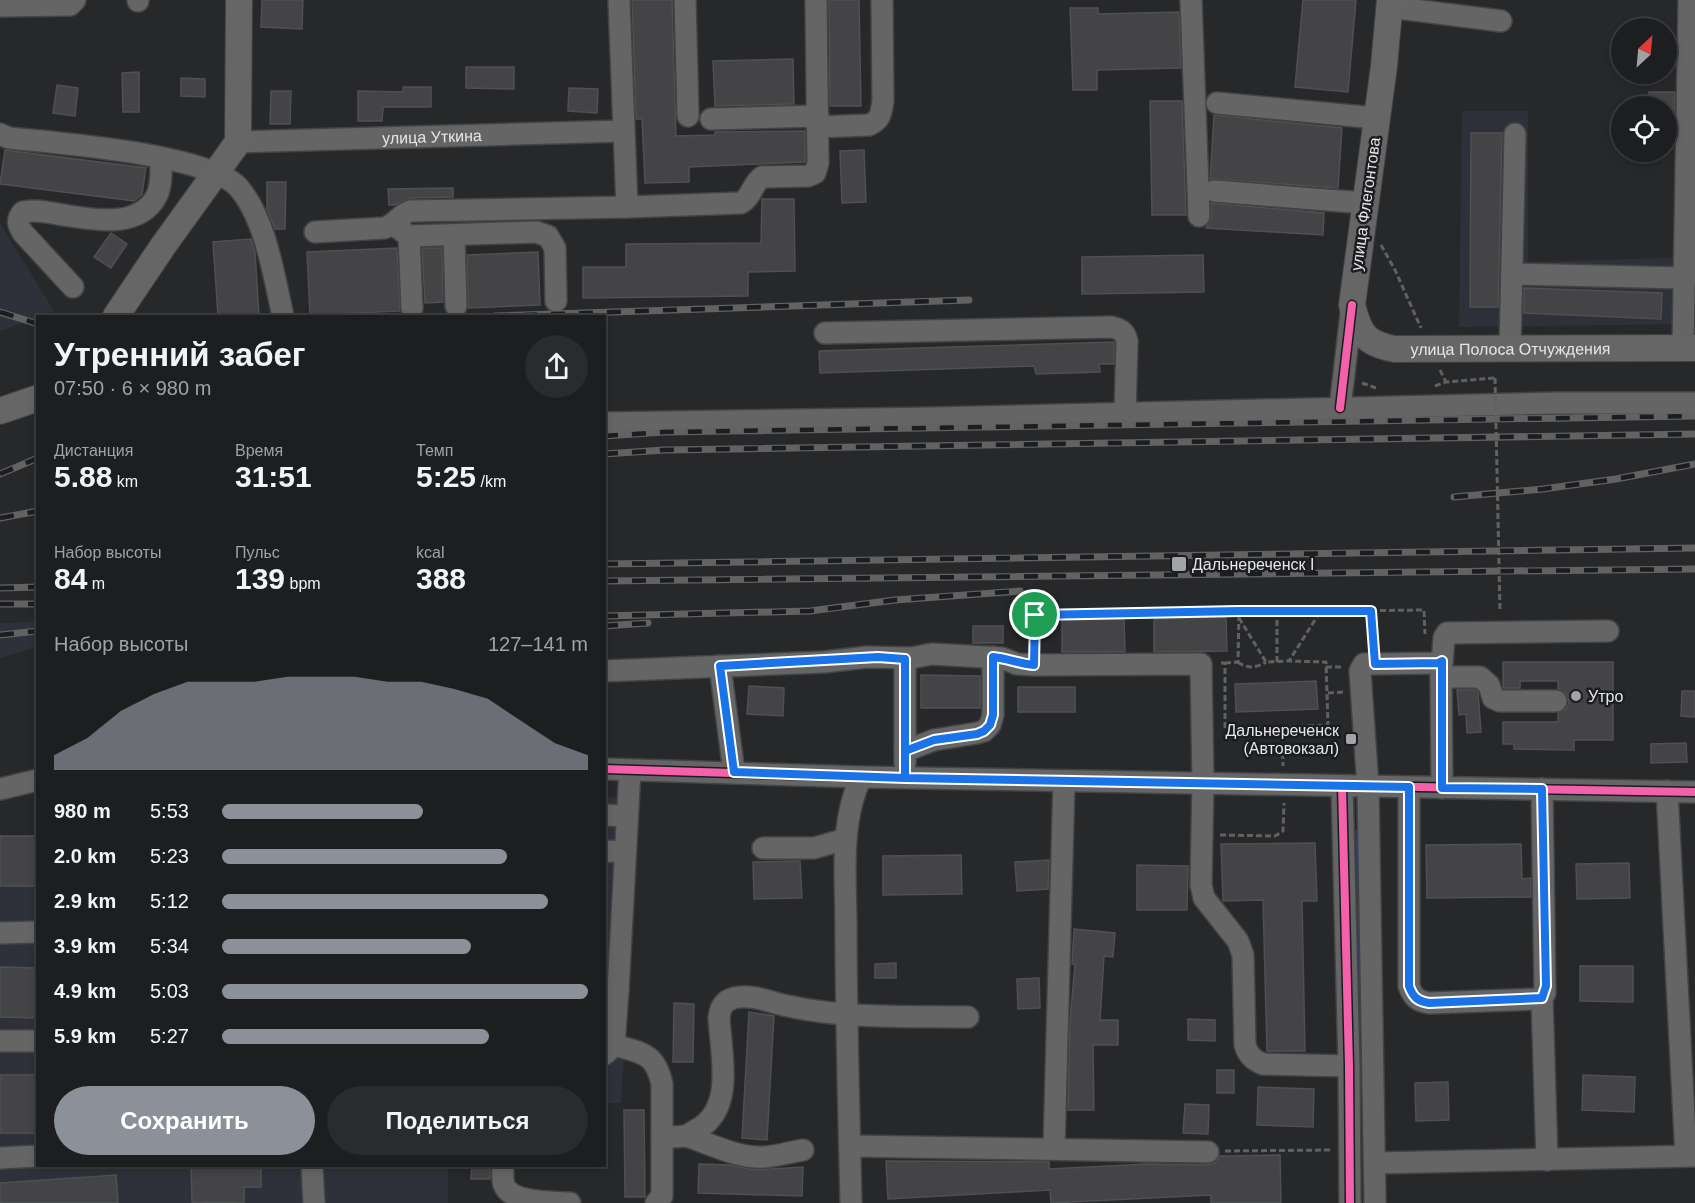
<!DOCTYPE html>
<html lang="ru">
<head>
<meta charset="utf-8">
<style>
	:root { --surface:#1d1e20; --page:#2a2b2d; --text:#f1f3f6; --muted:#a0a2a5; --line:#3b3c3e; --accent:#8c9099 }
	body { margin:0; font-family:Helvetica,sans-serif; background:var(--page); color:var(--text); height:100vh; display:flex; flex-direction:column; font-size:22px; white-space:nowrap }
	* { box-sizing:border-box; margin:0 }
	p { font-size:20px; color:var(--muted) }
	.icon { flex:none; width:33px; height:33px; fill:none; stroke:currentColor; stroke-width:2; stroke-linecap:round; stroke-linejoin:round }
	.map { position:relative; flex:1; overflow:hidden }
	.sheet { position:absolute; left:36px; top:315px; width:570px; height:852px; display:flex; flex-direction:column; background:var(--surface); border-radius:0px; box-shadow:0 3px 9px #0003,0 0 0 2px var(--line) }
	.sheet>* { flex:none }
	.needle { width:39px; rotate:26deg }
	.controls { position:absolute; left:1611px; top:18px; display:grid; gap:12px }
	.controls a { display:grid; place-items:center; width:66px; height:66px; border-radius:50%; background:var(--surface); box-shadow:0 3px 9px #0003,0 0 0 2px var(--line); font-size:30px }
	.pin { position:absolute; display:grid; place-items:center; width:51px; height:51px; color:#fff; margin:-26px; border:3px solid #fff; border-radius:50%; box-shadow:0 2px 6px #0007 }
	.round { display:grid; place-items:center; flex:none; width:63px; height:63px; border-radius:32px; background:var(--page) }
	.summary { display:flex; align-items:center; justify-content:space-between; height:102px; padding:0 18px }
	h1 { font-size:33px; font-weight:800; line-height:45px }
	.stats { display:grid; grid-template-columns:repeat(3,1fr); gap:9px; height:102px; padding:6px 18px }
	.stats div { display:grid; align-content:center }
	.stats b { font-size:30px; font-weight:800 }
	.stats small { font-size:16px; font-weight:400 }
	.stats p { font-size:16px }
	.chart { height:168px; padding:12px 18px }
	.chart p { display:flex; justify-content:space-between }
	.chart svg { width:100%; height:108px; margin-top:6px; fill:var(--accent); opacity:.7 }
	.cta { display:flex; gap:12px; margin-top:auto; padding:12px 18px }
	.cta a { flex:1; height:69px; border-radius:36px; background:var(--accent); color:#fff; font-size:24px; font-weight:800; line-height:69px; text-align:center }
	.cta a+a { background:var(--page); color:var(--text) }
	ul { padding:0 18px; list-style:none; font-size:20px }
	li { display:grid; grid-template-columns:96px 72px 1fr; align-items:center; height:45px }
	li i { height:15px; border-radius:8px; background:var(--accent) }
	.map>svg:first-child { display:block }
	.built { fill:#2e3139 }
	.green { fill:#313b65 }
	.building { fill:#444446; stroke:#4f5051; stroke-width:1.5 }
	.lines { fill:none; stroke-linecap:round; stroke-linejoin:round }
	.minor-casing { stroke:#424344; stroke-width:24 }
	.major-casing { stroke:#424344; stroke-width:28 }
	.path { stroke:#616162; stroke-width:3; stroke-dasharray:6 3; stroke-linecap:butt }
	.minor { stroke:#656566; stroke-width:21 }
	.major { stroke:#666667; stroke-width:26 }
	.rail-casing { stroke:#626262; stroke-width:7 }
	.rail { stroke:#1c1d21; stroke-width:4.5; stroke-dasharray:14; stroke-linecap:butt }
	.path-bridge { stroke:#616162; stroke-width:3; stroke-dasharray:6 3; stroke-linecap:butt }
	.cycleway-casing { stroke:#1c1d21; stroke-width:11 }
	.cycleway { stroke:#f560ab; stroke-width:8 }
	.route-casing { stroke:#fff; stroke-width:12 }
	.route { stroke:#1a73e8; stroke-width:8 }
	.poi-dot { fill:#a2a4a6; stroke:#1c1d21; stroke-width:2 }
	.labels { text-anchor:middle; stroke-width:5; stroke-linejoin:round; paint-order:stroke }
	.street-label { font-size:16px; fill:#e5e6e8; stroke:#1c1d21 }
	.poi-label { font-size:16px; fill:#e5e6e8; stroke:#1c1d21; text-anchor:start }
</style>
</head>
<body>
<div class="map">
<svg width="1695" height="1203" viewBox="0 0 1695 1203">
	<rect width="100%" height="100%" fill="#27282a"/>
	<!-- built -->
	<path class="built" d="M1462,111H1528V262L1695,257V324L1459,327Z
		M0,223L54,311L0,331Z
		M37,622V647L0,658V623Z
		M604,797L639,799L621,1103H605Z
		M37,847L38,1166H448V1203H0V848Z"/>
	<!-- green -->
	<path class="green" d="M1363,829L1368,1065H1356L1352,830Z"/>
	<!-- building -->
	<path class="building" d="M262,0H303L302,29L261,27Z
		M632,0H672L676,136L715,135V132L805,131V162L689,167V182L645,183L642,119H636Z
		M829,0H859L861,106H830Z
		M1303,0H1356L1348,92L1295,87Z
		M1070,8H1098V14L1179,12L1181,68L1097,70V90H1073Z
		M793,59L794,104L715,106L713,61Z
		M466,67H514V89L466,88Z
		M139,72V112H123L122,73Z
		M181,78L205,79V97L181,96Z
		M57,85L78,88L75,116L53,113Z
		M403,87H431V107H383L382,121H358V91L403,92Z
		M569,88L598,89L597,113L568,111Z
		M271,91H291L290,124H270Z
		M1649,92H1675L1674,112H1666V106H1648Z
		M1150,101H1182L1186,215H1152Z
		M1214,115L1342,128L1338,188L1210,179Z
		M1471,133H1502L1498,307H1470Z
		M5,150L146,168L142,194L134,201L0,184Z
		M864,150L866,202L842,203L840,151Z
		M267,182H286L285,229H275L267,209Z
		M453,188V197L410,198L395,205H389L388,189Z
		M762,199H794L795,271L748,272V296L583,298V267H626V244L761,243Z
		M1211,203L1324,213L1323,235L1206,228L1212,216Z
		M111,233L127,244L111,268L94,257Z
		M251,239L255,252L259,316H218L213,242Z
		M397,248L400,311L310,315L307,252Z
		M422,248H442L443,302L425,303Z
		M538,252L540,305L468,308L467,255Z
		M1203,255L1204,292L1082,294V257Z
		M1524,288L1662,293L1661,319L1524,313Z
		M1114,342V364H1099L1100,372L1036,374L1034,366L820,373L819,351Z
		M1226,617L1227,651L1154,652V619Z
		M1124,619L1125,652H1062V620Z
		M973,626H1003V643H973Z
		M1503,662H1613V740H1574V750L1514,749V744H1503V722H1558V713L1567,708L1569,702L1567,694L1558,689V681H1520V688H1503Z
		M921,675L980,676V708H921Z
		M1316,681L1318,709L1236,712L1235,684Z
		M749,686L784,688L783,716L747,714Z
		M1018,687H1075V712H1018Z
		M1457,690H1475L1478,692L1481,732L1467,733L1466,714L1459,715Z
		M1682,691H1695V717L1681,716Z
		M1686,743L1687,762L1651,763V744Z
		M0,836H38V886H0Z
		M1315,843L1317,901H1302L1305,1051H1267L1263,900L1223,901L1221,844Z
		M1521,844L1522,879L1531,878V897L1427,898L1426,845Z
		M961,855L962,894L883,895V856Z
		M1049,860L1048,889L1017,891L1015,862Z
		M800,861L802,898L754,899L753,862Z
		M1629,863L1630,898L1577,899L1576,864Z
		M1137,865L1188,866L1187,910H1137Z
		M1074,929L1115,933L1113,957L1104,956L1100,1020H1118V1045H1093L1094,1110H1068L1070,1020L1075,964H1072Z
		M896,963V978H875V964Z
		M1580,966H1633V1002L1580,1001Z
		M0,967L38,968V1018L0,1017Z
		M1039,978L1040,1008L1018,1009L1017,979Z
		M674,1003L694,1004L693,1062H673Z
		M749,1012L774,1016L767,1140L742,1138Z
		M1188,1019L1215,1020V1041L1188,1040Z
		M1217,1070H1234V1093H1217Z
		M0,1075H38V1133H0Z
		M1583,1075L1635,1077L1634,1112L1582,1110Z
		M1448,1082L1449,1120L1416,1121L1415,1083Z
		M1258,1087L1314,1089L1313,1127L1257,1125Z
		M1185,1104L1209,1105L1208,1134L1183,1133Z
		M624,1110H644L645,1197H625Z
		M1280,1155L1281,1203H1211V1195L1051,1203L1050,1190L888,1199L886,1161L1049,1162V1169L1147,1164L1208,1165L1215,1163L1220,1156Z
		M699,1164L730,1165L755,1170L803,1167L802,1196L698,1193Z
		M191,1166H261V1187H244V1203L192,1202Z
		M472,1166H490V1179H471Z
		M116,1175L118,1203H0V1183Z"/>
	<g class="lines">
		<defs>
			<g id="minor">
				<path d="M619,0L627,207L741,203C752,197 752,184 762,177L808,176L815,173L818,163L816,0"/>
				<path d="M685,0L688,116"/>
				<path d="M1191,0L1199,216"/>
				<path d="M138,1V0"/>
				<path d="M0,6L70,5L75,0"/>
				<path d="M1390,7L1501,21"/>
				<path d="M1217,103L1376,118"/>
				<path d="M711,119L818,116"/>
				<path d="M817,127L869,125C881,120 881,113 883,101L882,0"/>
				<path d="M0,134L9,138C57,143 210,154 239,188C266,220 274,277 283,316"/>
				<path id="s1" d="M238,142L623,131"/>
				<path d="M1214,191L1365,203"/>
				<path d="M398,228L409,236L412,308"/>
				<path d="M315,232L384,228C395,225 399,215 410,211L627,207"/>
				<path d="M409,236L536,232L548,236L555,248L556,301"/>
				<path d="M454,236L456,306"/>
				<path d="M1512,274L1685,278L1694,270"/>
				<path d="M73,287L23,233C18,225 16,220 23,212C37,209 50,213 64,215C94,220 140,229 157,195C162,184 161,170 161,158"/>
				<path d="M825,333L1111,327C1121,329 1125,332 1127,341L1125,413"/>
				<path d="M1510,348L1515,134"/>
				<path d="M1683,348L1689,2"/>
				<path d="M1340,408L1352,305"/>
				<path d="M604,423L934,418L1558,403H1695"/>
				<path d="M905,659V763"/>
				<path d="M720,666L734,772"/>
				<path d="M604,671L824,662L867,657L911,658L932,654L1002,658L1017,664L1034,665L1201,664L1203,782L1201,885L1204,898L1238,941L1243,955L1245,1045C1248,1055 1253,1060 1263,1064L1349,1066"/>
				<path d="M1441,677H1480L1489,685L1493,698L1500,701H1556"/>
				<path d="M905,751L934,740L977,733L984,731L990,725L993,715V657"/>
				<path d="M604,769L861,777L1695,792"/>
				<path d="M1342,786L1349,1066L1350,1203"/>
				<path d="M1409,787V986C1413,997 1417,1001 1429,1003L1539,999L1542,998L1545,993L1542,789"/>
				<path d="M1442,788L1441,677L1444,638L1447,633L1608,631"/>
				<path d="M0,789L38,780"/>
				<path d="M1667,791L1686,1156"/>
				<path d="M604,815L627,816"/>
				<path d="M763,848H814L846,839"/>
				<path d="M604,851L625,852"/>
				<path d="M1,933L38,932"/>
				<path d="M604,989L618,990L630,770"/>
				<path d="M1542,998L1547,1160"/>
				<path d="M0,1041H38"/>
				<path d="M614,1045C641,1053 655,1052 662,1084V1196L656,1203"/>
				<path d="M605,1054L614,1045L618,990"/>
				<path d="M686,1136C711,1144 739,1159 765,1157C778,1156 790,1152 803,1150"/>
				<path d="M662,1137C670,1137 678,1137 685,1136C689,1135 694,1131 698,1129C735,1108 721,1054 719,1018C720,1008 723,1001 734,998C750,993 772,1003 788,1006C847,1019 908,1016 968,1017"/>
				<path d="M850,1146L1208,1152"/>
				<path d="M1054,1149L1064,781"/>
				<path d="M0,1158L38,1156"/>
				<path d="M1376,1163L1695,1156"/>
				<path d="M312,1166L314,1203"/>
				<path d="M503,1166C503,1172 502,1179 504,1185C511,1203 550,1202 570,1203"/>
				<path d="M851,1203C849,1112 846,1021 846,929C846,878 839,824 861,777"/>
				<path d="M1375,1203L1368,787L1360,671L1364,664H1368L1438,663L1442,661"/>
			</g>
			<g id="major">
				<path id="s2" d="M1390,0L1384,66L1352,305C1359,333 1365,344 1395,349L1695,348"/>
				<path d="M116,316L163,246L238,142L239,0"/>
				<path d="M0,411L38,398"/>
			</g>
		</defs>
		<!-- minor casing -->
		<use href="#minor" class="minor-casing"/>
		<!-- major casing -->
		<use href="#major" class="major-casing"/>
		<!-- path -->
		<path class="path" d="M1381,245L1395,270L1421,328
			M1440,370L1446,382
			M1362,383L1376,388
			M1435,386L1446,382L1495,378
			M1371,612L1374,647
			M1239,618L1266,662L1289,661L1320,612
			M1035,648V615L1424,610L1425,634
			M1238,662C1247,669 1257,668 1266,662
			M1277,662V611
			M1221,663H1225V729L1328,725L1326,662L1289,661
			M1225,663L1238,662L1239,611
			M1326,667H1343
			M1328,693L1344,692
			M1282,726L1283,766
			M1220,835L1275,836L1283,831L1284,803
			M1225,1151L1333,1150"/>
		<!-- minor -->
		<use href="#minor" class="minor"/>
		<!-- major -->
		<use href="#major" class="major"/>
		<defs>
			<path id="rail" d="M0,312L38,324
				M495,316L969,300
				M604,436L664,432L1695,416
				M604,454L665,450L1695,434
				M0,474L38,458
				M1454,497L1543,489L1616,479L1695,464
				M0,518L38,511
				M604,564L1695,548
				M604,581L1695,569
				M0,588L38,587
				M0,604H38
				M604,616L810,611L895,600L1020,591
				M604,626L648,623
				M0,635L38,631"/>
		</defs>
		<!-- rail casing -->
		<use href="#rail" class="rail-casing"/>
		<!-- rail -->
		<use href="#rail" class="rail"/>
		<!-- path-bridge -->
		<path class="path-bridge" d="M1495,378L1500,612"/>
		<defs>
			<path id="cycleway" d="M1340,408L1352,305
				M604,769L861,777L1695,792
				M1342,786L1349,1066L1350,1203"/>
		</defs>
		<!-- cycleway casing -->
		<use href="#cycleway" class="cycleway-casing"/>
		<!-- cycleway -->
		<use href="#cycleway" class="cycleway"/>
	</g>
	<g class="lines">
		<defs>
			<path id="route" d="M1035,615L1034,665C1019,664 1007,658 993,657V715L990,725L984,731L977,734L934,740L905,751V778L734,772L720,666L878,657L905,659V778L1409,787V986C1413,997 1417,1001 1429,1003L1542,998L1546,986L1542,789L1442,788V661L1438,663L1375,664L1371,611H1239L1035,615"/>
		</defs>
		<!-- route casing -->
		<use href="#route" class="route-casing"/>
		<!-- route -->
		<use href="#route" class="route"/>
	</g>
	<!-- markers -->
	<g class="poi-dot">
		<rect x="1171" y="556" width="16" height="16" rx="3"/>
		<circle cx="1576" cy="696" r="6"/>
		<rect x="1345" y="733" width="12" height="12" rx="3"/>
	</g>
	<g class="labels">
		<!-- street labels -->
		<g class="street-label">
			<text dy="6" stroke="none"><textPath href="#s1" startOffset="194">улица Уткина</textPath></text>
			<text transform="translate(1365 204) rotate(-82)" y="6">улица Флегонтова</text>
			<text dy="6" stroke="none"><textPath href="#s2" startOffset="490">улица Полоса Отчуждения</textPath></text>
		</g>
		<!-- poi labels -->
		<g class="poi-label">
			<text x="1192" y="570">Дальнереченск I</text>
			<text x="1588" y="702">Утро</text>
			<text x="1339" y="736" text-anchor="end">Дальнереченск<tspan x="1339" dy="18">(Автовокзал)</tspan></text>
		</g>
	</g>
</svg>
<div class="controls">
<a><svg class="needle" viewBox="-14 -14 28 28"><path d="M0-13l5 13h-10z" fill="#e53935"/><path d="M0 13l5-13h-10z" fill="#a0a2a5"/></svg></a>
<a><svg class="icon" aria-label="locate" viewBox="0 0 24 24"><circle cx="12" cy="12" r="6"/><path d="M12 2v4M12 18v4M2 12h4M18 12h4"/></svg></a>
</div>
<div class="pin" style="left:1035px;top:615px;background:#1e9e55"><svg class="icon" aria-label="arrive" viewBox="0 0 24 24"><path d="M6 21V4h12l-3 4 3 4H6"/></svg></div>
<section class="sheet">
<div class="summary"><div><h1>Утренний забег</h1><p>07:50 · 6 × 980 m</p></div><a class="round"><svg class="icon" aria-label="share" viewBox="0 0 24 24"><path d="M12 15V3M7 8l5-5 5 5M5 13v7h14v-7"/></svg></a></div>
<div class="stats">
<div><p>Дистанция</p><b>5.88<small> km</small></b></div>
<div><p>Время</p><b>31:51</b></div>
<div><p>Темп</p><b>5:25<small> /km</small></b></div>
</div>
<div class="stats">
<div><p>Набор высоты</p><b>84<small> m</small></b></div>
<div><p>Пульс</p><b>139<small> bpm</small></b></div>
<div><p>kcal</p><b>388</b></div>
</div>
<div class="chart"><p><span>Набор высоты</span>127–141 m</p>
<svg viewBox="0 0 160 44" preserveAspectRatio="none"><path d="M0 44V38L10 31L20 20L30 13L40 8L50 8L60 8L70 6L80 6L90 6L100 8L110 8L120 11L130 15L140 24L150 33L160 38V44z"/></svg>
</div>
<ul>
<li><b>980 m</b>5:53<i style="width:55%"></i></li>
<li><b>2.0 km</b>5:23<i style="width:78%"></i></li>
<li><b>2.9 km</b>5:12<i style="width:89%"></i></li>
<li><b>3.9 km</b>5:34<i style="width:68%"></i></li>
<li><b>4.9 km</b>5:03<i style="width:100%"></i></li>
<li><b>5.9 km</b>5:27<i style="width:73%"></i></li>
</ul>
<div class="cta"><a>Сохранить</a><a>Поделиться</a></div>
</section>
</div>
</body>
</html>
